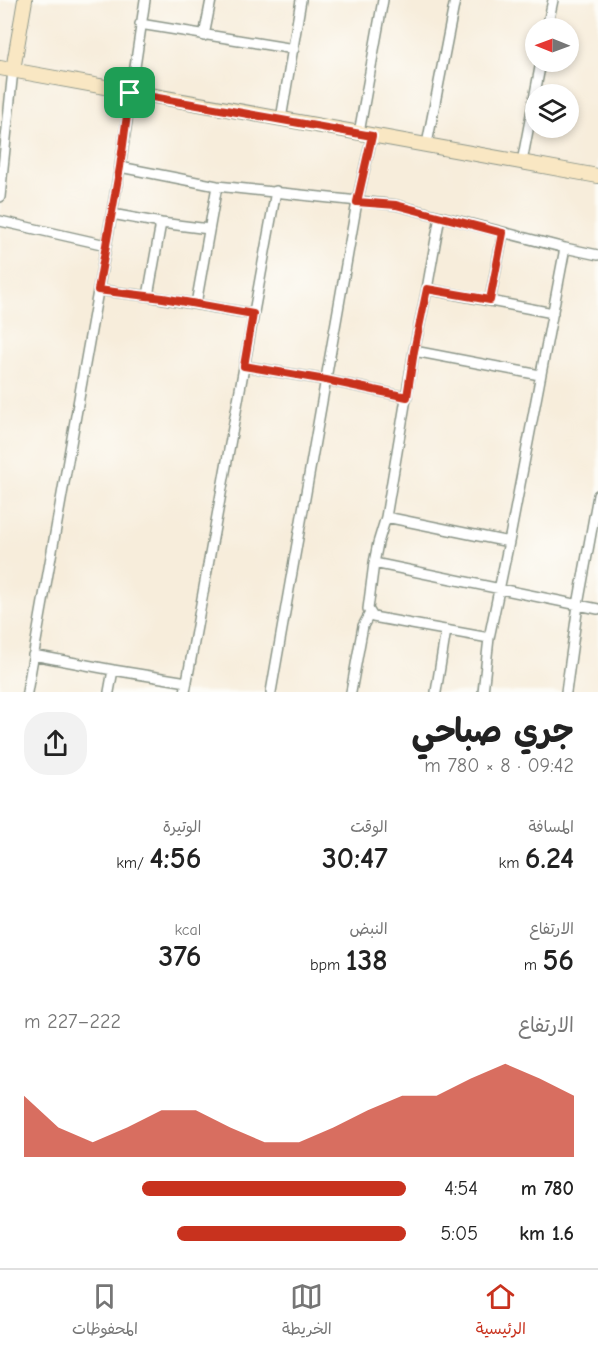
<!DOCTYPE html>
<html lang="ar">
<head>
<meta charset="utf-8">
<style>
	:root { --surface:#fff; --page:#f2f2f2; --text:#222; --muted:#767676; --line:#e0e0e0; --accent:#c8321e }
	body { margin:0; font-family:"Comic Neue","Playpen Sans Arabic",sans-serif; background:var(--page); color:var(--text); direction:rtl; height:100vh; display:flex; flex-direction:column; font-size:22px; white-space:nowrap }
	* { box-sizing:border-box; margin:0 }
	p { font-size:20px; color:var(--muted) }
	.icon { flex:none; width:33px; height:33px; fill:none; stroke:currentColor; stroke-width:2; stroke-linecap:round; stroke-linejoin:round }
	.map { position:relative; height:692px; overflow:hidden; direction:ltr }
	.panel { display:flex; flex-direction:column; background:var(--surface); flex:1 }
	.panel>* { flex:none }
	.needle { width:39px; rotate:271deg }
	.controls { position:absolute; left:525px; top:18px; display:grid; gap:12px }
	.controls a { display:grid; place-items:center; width:54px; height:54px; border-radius:50%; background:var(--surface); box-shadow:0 3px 9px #0003; font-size:30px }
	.pin { position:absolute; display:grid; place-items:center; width:51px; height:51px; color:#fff; margin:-26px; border-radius:12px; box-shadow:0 3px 9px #0006 }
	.round { display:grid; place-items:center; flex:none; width:63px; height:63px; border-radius:24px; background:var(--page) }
	.overview { display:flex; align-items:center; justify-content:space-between; height:102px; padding:0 24px }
	h1 { font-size:33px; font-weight:700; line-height:45px }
	.figures { display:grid; grid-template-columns:repeat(3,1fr); gap:9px; height:102px; padding:6px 24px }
	.figures div { display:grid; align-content:center }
	.figures b { font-size:30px; font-weight:700 }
	.figures small { font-size:16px; font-weight:400 }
	.figures p { font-size:16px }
	.chart { height:168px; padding:12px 24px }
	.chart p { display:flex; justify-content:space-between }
	.chart svg { width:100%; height:108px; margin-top:6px; fill:var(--accent); opacity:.7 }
	ul { padding:0 24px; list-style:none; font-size:20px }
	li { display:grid; grid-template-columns:96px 72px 1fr; align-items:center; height:45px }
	li i { height:15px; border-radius:8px; background:var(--accent) }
	.menu { display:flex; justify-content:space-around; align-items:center; height:84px; border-top:2px solid var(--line); background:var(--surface); font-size:16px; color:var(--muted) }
	.menu a { display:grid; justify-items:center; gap:3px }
	.menu .active { color:var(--accent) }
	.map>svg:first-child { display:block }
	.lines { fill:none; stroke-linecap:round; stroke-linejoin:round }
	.street-casing { stroke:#8b9588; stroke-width:12 }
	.secondary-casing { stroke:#8b9588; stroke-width:16 }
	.street { stroke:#fff; stroke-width:9 }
	.secondary { stroke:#f9e7c3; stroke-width:14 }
	.route-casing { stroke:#fff; stroke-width:12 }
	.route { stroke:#c8321e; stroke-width:8 }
</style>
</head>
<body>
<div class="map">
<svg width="598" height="692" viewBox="0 0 598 692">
	<rect width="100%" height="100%" fill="#fdfcf7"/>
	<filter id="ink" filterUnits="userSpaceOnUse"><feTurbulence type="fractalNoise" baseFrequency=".0167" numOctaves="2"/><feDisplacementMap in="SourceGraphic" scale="12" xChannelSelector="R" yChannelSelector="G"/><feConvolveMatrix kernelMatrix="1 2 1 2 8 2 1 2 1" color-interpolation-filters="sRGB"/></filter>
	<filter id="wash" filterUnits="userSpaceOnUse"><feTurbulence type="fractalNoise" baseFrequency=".008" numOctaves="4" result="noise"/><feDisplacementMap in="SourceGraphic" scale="24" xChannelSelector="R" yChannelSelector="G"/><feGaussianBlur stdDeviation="1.35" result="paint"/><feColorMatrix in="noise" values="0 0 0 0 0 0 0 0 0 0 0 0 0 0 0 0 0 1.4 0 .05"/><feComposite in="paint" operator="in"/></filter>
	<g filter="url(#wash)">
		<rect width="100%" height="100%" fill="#f7eddb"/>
	</g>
	<g filter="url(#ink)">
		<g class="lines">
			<defs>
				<path id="street" d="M140,24L294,49
					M547,28L553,0
					M204,36L211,0
					M281,119L301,0
					M359,133L383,0
					M427,144L455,0
					M522,162L541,62
					M120,167L217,186L396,205L565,248
					M0,197L13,70
					M112,214L161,223L148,296L253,314
					M440,216L427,289L414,351L386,517L378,543L374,563L598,609
					M0,221L106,245
					M161,223L209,229
					M427,289L553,313
					M98,290L148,296
					M490,300L503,233
					M196,304L217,186
					M414,351L540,375
					M244,366L326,380L407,397
					M386,517L509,542
					M374,563L368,609L373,617L489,638
					M33,655L113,670L109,692
					M113,670L187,682
					M27,692L120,167L145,0
					M185,692L276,191
					M271,692L357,202L372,136
					M351,692L363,626L370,613
					M436,692L446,630
					M483,692L489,638L509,542L565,248L598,255
					M566,692L578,605L598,495"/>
				<path id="secondary" d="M0,68L598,176
					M13,70L25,0"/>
			</defs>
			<!-- street casing -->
			<use href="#street" class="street-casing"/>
			<!-- secondary casing -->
			<use href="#secondary" class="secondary-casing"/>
			<!-- street -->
			<use href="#street" class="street"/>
			<!-- secondary -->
			<use href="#secondary" class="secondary"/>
		</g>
	</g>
	<g class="lines" filter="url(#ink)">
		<defs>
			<path id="route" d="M130,93L372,136L357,202L396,205L503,233L490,300L427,289L414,351L407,397L326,380L244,366L253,314L163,298L98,290L120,167Z"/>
		</defs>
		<!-- route casing -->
		<use href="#route" class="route-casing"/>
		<!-- route -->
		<use href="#route" class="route"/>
	</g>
</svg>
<div class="controls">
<a><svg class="needle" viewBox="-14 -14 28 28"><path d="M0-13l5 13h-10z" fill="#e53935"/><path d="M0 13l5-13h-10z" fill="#767676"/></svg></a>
<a><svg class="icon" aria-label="layers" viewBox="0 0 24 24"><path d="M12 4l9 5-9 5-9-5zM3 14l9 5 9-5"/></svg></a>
</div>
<div class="pin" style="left:130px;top:93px;background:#1e9e55"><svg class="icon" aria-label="arrive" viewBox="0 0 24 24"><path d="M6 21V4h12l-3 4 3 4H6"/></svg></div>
</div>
<section class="panel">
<div class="overview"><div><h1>جري صباحي</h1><p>09:42 · 8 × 780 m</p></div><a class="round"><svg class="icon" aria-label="share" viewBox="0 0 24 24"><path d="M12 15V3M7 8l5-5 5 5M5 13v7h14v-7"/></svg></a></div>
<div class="figures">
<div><p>المسافة</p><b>6.24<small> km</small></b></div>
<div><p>الوقت</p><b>30:47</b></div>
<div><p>الوتيرة</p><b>4:56<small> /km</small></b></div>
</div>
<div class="figures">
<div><p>الارتفاع</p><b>56<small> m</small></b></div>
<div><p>النبض</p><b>138<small> bpm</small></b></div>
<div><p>kcal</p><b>376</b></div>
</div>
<div class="chart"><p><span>الارتفاع</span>222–227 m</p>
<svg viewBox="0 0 160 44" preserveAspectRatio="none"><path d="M0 44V19L10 32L20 38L30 32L40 25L50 25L60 32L70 38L80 38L90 32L100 25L110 19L120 19L130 12L140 6L150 12L160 19V44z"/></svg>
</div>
<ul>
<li><b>780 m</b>4:54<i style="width:69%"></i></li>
<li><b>1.6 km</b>5:05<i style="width:60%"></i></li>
</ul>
</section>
<nav class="menu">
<a class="active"><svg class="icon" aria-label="home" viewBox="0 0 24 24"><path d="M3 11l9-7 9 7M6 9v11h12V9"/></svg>الرئيسية</a>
<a><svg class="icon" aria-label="map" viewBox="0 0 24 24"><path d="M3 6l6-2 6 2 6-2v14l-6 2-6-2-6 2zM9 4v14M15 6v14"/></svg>الخريطة</a>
<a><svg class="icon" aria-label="saved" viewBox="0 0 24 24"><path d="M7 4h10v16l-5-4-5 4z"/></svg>المحفوظات</a>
</nav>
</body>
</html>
